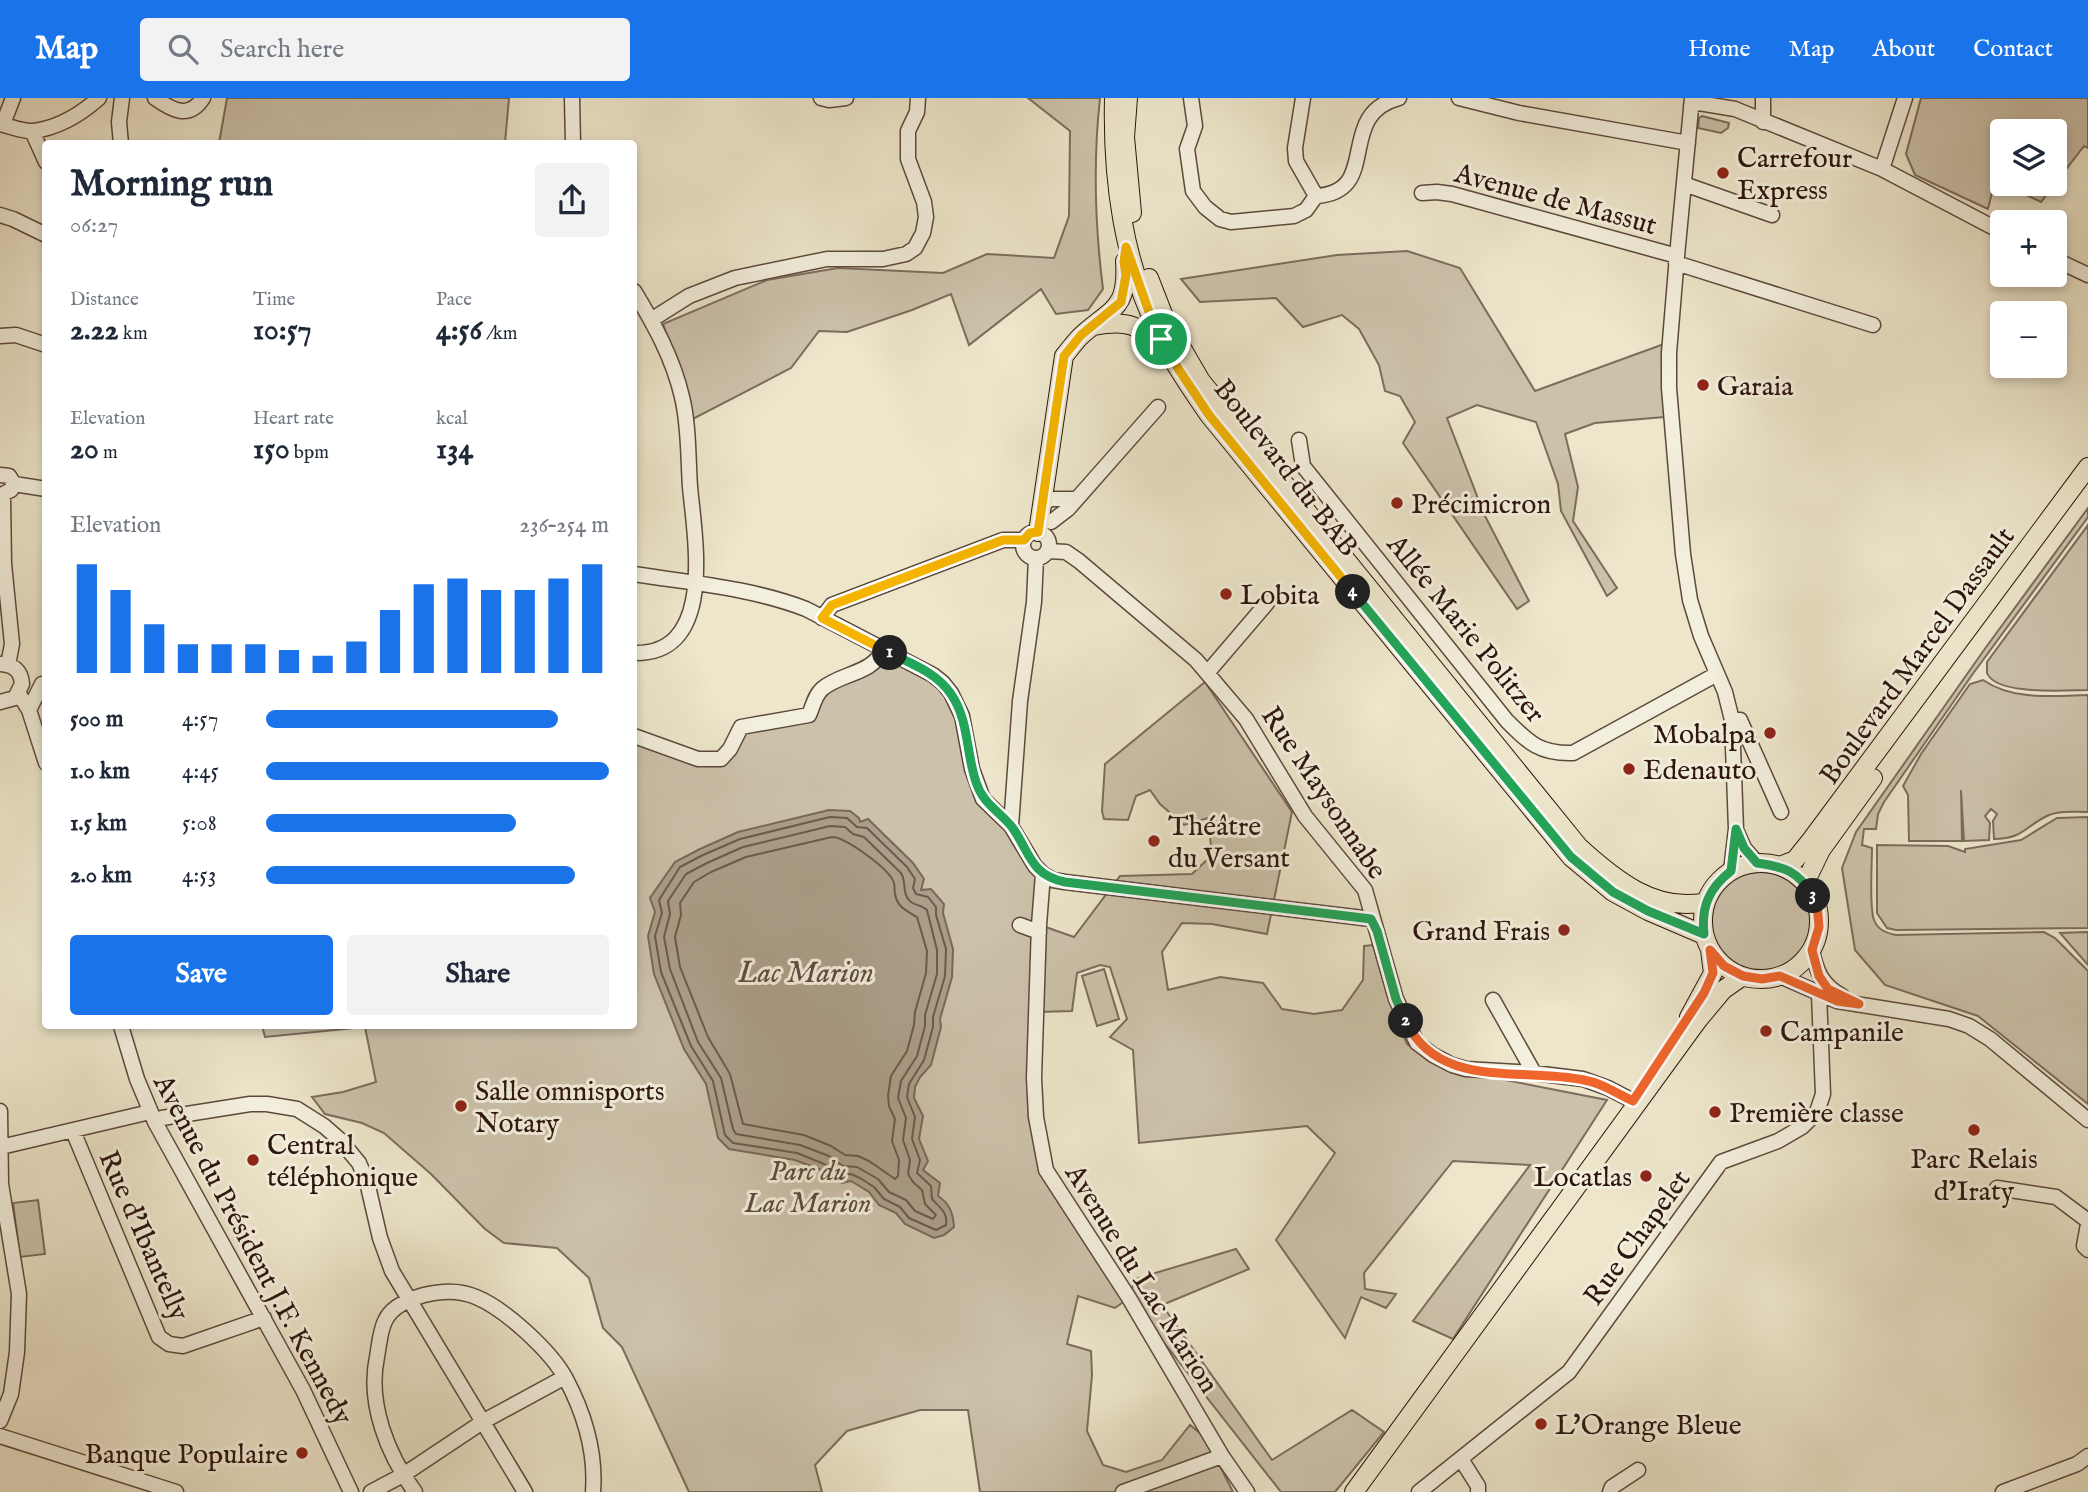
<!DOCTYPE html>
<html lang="en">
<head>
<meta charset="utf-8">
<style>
	:root { --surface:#fff; --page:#f2f2f3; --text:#1f2937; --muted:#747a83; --accent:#1a73e8 }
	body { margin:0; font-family:"IM FELL English",serif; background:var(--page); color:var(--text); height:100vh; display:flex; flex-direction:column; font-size:26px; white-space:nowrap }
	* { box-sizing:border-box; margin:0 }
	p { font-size:23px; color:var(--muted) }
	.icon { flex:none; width:38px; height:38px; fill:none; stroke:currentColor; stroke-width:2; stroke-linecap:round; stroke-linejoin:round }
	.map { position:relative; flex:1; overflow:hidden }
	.drawer { position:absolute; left:42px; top:42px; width:595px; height:889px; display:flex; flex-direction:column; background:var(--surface); border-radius:7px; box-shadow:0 4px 10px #0003 }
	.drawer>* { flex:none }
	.buttons { position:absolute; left:1990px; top:21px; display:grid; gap:14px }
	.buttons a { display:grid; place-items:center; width:77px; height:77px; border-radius:7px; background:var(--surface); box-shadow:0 4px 10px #0003; font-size:35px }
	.pin { position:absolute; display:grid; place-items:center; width:60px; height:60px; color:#fff; margin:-30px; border:4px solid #fff; border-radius:50%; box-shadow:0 2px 7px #0007 }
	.km { position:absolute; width:35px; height:35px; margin:-18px; border-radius:50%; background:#222; color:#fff; font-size:19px; line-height:35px; text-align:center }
	.round { display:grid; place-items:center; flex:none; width:74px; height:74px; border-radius:7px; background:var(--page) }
	.overview { display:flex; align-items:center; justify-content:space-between; height:119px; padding:0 28px }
	h1 { font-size:38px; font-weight:700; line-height:52px }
	.stats { display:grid; grid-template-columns:repeat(3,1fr); gap:10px; height:119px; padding:7px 28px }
	.stats div { display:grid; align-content:center }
	.stats b { font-size:30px; font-weight:700 }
	.stats small { font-size:19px; font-weight:400 }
	.stats p { font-size:19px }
	.chart { height:196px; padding:14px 28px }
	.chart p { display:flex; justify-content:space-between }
	.chart svg { width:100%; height:126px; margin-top:7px; stroke:var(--accent); stroke-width:6 }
	.cta { display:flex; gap:14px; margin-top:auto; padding:14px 28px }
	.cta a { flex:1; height:80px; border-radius:7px; background:var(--accent); color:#fff; font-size:28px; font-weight:700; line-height:80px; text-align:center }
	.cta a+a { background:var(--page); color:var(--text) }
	ul { padding:0 28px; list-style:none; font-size:23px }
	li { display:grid; grid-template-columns:112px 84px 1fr; align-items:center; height:52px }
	li i { height:18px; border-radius:9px; background:var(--accent) }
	header { display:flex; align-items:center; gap:42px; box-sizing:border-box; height:98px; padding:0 35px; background:var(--accent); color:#fff }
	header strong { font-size:33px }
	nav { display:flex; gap:38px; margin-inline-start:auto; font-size:24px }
	.search { width:490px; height:63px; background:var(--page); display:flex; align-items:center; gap:18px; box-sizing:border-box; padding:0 24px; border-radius:7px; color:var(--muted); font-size:26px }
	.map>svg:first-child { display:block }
	.green { fill:#ccc2ab; stroke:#7c6c5c; stroke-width:2 }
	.water { fill:#ac9f8a; stroke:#796858; stroke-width:2 }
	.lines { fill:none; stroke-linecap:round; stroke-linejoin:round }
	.shore { stroke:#6c5a4c; stroke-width:2 }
	.minor-casing { stroke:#5d493c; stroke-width:17 }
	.major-casing { stroke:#2d150d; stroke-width:20 }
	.minor { stroke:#f3efdd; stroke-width:14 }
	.major { stroke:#ede6cb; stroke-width:18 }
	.split-1-casing { stroke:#fff; stroke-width:14 }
	.split-2-casing { stroke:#fff; stroke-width:14 }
	.split-3-casing { stroke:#fff; stroke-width:14 }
	.split-4-casing { stroke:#fff; stroke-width:14 }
	.split-5-casing { stroke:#fff; stroke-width:14 }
	.split-1 { stroke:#f5b400; stroke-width:9 }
	.split-2 { stroke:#22a559; stroke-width:9 }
	.split-3 { stroke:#f0652b; stroke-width:9 }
	.split-4 { stroke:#22a559; stroke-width:9 }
	.split-5 { stroke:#f5b400; stroke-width:9 }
	.poi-dot { fill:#8f2418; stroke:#f3efdd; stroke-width:2.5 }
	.labels { text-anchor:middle; stroke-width:6; stroke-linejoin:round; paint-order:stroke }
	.poi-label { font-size:28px; fill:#2d150d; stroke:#f3efdd; text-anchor:start }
	.street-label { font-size:28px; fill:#2d150d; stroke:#f3efdd }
	.park-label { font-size:28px; font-style:italic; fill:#5d493c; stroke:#f3efdd }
	.water-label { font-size:30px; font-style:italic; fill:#604c3f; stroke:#f3efdd }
</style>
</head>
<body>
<header>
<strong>Map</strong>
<div class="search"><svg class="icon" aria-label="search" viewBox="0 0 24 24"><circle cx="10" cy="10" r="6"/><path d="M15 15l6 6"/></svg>Search here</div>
<nav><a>Home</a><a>Map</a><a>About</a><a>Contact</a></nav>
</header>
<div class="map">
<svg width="2088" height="1394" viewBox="0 0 2088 1394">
	<rect width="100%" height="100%" fill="#ede6cb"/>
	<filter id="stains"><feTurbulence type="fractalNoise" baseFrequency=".00286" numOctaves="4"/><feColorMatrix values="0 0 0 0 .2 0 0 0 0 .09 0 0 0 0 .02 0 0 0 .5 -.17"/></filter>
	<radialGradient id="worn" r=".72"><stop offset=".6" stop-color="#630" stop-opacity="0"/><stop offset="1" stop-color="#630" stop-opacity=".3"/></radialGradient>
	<!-- green -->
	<path class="green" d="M227,0H509L505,45H219Z
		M1028,0H1100C1093,64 1095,128 1103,191L1088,212L1056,216L1041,191L969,247L951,196L912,212L847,234L819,233L791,270L689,323L683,282L663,226L767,182L838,170L943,175L987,156L1054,160L1069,118L1070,33Z
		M1921,0H2088V50L2084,48L2041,104L2003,86H2054V33H2002V85L1995,82L1988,111L1915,77L1906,56Z
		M1702,18L1729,25L1728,30L1721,35L1698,30L1699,20Z
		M1407,153L1460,170L1535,293L1664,246V319L1595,325L1565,336L1578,389L1573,423L1617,490L1607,498L1561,413L1558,386L1536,324L1477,307L1447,320L1484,416L1529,503L1517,511L1403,345L1415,324L1400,298L1385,293L1379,267L1359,231L1342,217L1303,229L1276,200L1200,204L1181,181L1337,157Z
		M2088,410V419L1972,577L1884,704L1878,716L1876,731H1864L1862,747L1872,750C1872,766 1869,809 1874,822C1878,832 1886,835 1896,837L2044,834L2055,840L2088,873V1006L1978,918L1885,887L1855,852L1842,770L1856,734L1984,552Z
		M2088,427V592C2068,592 1996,598 1987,575C1987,574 1987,566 1987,564Z
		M883,551L951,595L977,687L1043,776L1040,827L1074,839L1120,778L1192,776L1212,757L1208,720L1184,727L1160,706L1150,692L1136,698L1128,722L1104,721L1102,713L1105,666L1205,584L1292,714L1267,836L1212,826L1182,825L1162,854L1168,892L1220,879L1263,885L1282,911L1314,916L1342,912L1363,882L1364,848L1373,847L1388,899L1407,946L1444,970L1607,1002L1453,1241L1413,1223L1530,1067L1453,1063L1364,1175L1365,1191L1396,1196L1386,1210L1361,1199L1345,1240L1276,1142L1335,1055L1307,1028L1139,1045L1133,952L1110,939L1127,921L1110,869L1100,867L1077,875L1072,913L1037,914L1034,980L1047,1072L1129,1199L1135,1181L1236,1151L1249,1171L1162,1207L1272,1362L1352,1312L1384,1334L1335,1394H1281L1129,1200L1115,1210L1078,1198L1067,1246L1091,1253L1092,1277L1087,1333L1103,1367L1126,1374L1162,1362L1190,1327L1206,1340L1233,1394H980L968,1312H920L847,1333L815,1367L822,1394H689L622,1249L603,1230L589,1180L557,1150L504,1145L485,1131L431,1076L384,1035L362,1025L325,1016L312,999L343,994L376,984L365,929L265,939L262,928H634V638L721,661L741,629L809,617L815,600Z
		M1983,582C2014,603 2053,598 2088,597V714C2076,714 2060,712 2049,717C2026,727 2024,741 1994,741L1993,723L1997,716L1991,711L1985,718L1990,725L1989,742L1964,743L1961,692L1962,743H1909L1908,697L1903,688L1921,656L1970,586Z
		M2088,719V830L1896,832L1887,830L1877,815V747L1948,748L1965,754V751L2021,742L2057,720Z
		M1709 825a51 51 0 1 1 102 0a51 51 0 1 1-102 0Z
		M2088,834V867L2060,835Z
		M1104,871L1119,921L1097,928L1082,878Z
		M38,1102L45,1156L20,1159L13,1105Z"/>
	<!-- water -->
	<path class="water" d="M829,712L850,713L859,720L860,724L868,721L913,765L924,781L921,792L931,791L944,806L943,815L953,851L952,879L940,921L941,929L931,967L920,979L915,989L914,1000L923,1018L919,1041L928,1063L923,1072L940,1085L938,1098C950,1106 953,1115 954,1129L944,1137L934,1140L905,1126L896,1115L879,1107L869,1094L851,1083L842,1085L821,1072L795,1062L729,1051L718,1040L706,986L684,951L654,876L648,838L655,814L650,800L675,764L700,751L738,734Z"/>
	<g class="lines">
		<!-- shore -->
		<path class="shore" d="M830,719L847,720L857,729L867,730L907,769L915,781L913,790L916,796L928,799L936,809V817L946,851L945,878L933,919V929L924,962L909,986L907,999L915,1019L912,1041L920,1062L917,1075L931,1088L932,1101C940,1110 948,1114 946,1127L936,1132L909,1120L900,1109L884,1101L874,1089L860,1080L851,1076L842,1077L824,1066L797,1055L733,1045L725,1037L713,983L691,948L661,874L655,838L662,815L659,802L680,769L703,757L740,741Z
			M830,728L845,729L853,736L864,739L901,775C907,784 901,796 911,804C916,808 922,807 927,812L937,852V876L925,917V928L917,958L901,983L898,1000L906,1020L903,1042L910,1062L908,1076L913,1084L922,1092L925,1106L936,1117L933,1121L915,1113L906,1102L889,1094L878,1081L857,1069L843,1068L829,1058L800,1047L736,1036L733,1031L721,980L698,944L670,871L664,839L670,816L668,803L686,776L707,765L743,749Z
			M832,739C845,739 890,771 894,785C895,788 894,792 895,796C897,809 907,813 917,819L927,853L926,875L915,914L914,927L907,953L891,978L888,998L889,1008L895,1021L892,1043L899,1062L898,1078L895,1081L869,1063L858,1058L845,1057L831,1048L804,1037L743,1026L730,976L708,939L680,869L675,839L681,817L680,805L694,784L711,774L746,759Z"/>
		<defs>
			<path id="minor" d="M155,0C172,12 189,22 203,0
				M572,0L573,46
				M821,0L829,2L846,0
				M1191,0L1195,28L1187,51L1193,93L1205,109L1220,121L1231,124L1294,118L1306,112L1316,98C1383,94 1334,17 1399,0
				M1303,0L1295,50L1296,63L1316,98
				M1459,0L1519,15L1688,45
				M1692,0L1677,158L1669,255V290L1683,456L1690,502L1701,538L1725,594L1732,622L1736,731L1731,773
				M1763,0V24
				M1691,8L1699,5L1735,11L1882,71L2002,134
				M0,26C10,28 23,34 33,33C58,30 81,16 99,0
				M3,26L13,0
				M32,33L46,64
				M121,46L119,24L122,0
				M1882,71L1905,0
				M1684,86L1772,117
				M1422,95L1437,94L1452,96L1677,158
				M0,117L13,121L46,137
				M2054,161L2088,177
				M1676,165L1873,227
				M634,193C654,226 673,260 682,299C689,327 688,360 690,389C695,442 716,557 634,555
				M651,222L689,198L735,180L827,161H883L906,156L915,150L923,135L926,119L924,104L908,61V33L917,14L918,0
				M0,238L16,237L46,247
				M1299,342L1303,368L1507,623C1529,645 1540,656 1573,655L1717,576
				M0,377L9,378L14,386
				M14,386L46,391
				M1042,409L1049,401H1076
				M1051,424L1068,411L1158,309
				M1023 447a13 13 0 1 1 26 0a13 13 0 1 1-26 0Z
				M1048,453L1066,454L1079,463L1196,562L1246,621L1305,718L1365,792L1396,901L1417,945L1433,957L1452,967L1466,971L1534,975L1583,981L1608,990L1633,1003
				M634,476C691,485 752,490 806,511L933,577L943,585L951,595L962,618L972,671L983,701L1011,728L1035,768L1043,776L1039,827L1034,980L1036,1019L1046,1072L1129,1200L1222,1358L1247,1394
				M822,520L832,507L1003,442H1024
				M8,567L12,546L4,466L3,400L5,395L11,392L14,386
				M1208,574L1267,505
				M19,596L29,612L46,665
				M0,604L15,600L22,586C21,573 14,567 1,566
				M29,612L42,586
				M1732,622H1740L1781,714
				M634,638L698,661H721L730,651L741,629L809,617C813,608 815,597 822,591C840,575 874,576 883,551
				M1011,728L1020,603L1034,504L1036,460
				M1736,732L1744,750L1757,765
				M1043,776L1053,782L1065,784L1371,821
				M1020,827L1039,834
				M1812,852C1816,873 1822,887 1842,898
				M1780,878L1837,903L1949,921L1969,928L1990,941L2088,1022
				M1493,902L1534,975
				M121,928L137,981L155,1024L303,1292L351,1394
				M0,1013L1,1086L19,1196L17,1254L11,1296L0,1323
				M155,1024L162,1020L250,1006H267L297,1011L324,1028L340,1042L359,1065L367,1084L380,1140L392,1173L525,1394
				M73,1033L159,1239L169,1246L183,1248L264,1220
				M1,1049L150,1014
				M1997,1090L2056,1099L2088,1123
				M2088,1126L2084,1148L2088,1152
				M0,1338L176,1394
				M1461,1361L1478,1388V1394
				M371,1394L403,1377L484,1323L565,1279
				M415,1394C388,1357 367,1306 377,1259C379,1248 380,1233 385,1223C391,1209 410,1201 424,1197C440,1193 460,1192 476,1199C505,1211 551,1253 566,1281C584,1315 596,1355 593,1394
				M1123,1394L1222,1358
				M1419,1394L1569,1274L1721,1064L1778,1043L1802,1029L1817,1014L1823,996L1819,896
				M1610,1394L1612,1389L1638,1372
				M2003,1394L2077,1366L2088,1358"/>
			<path id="major" d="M1114,0C1112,83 1123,164 1161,240C1174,267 1192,292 1209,317L1571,759L1613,794L1648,813L1704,837
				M1128,0L1125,39L1132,115
				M1149,180L1165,221L1201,283L1579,749C1614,781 1655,815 1706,804
				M1094,228C1124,222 1143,225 1159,253
				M1038,434L1064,258C1070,251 1076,242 1083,236C1114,209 1128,210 1125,163
				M1703 823a58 58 0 1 1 116 0a58 58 0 1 1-116 0Z
				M1780,768L1795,762L1811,742L2088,369
				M1805,785L1821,752L1873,680
				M1689,919L1713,875L1710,852
				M1354,1394L1698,922L1723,892L1743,878"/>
		</defs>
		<!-- minor casing -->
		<use href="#minor" class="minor-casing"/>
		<!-- major casing -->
		<use href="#major" class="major-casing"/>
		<!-- minor -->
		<use href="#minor" class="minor"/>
		<!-- major -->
		<use href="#major" class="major"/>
	</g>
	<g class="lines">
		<defs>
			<path id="split-1" d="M890,555L822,520L832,507L1003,442H1024L1030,435L1038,434L1064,258L1081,237L1121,204L1126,177L1124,164L1126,149L1149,214L1161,241"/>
			<path id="split-2" d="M890,555C912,566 937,575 951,596C969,622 966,655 976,684C983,706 998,712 1012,729C1030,754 1030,777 1065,784L1371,821L1377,833L1396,901L1406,923"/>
			<path id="split-3" d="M1406,923C1437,992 1523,969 1584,982C1602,985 1616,995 1633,1003L1704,895L1713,875L1710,852L1724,868L1743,878L1762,881L1780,878L1837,903L1859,906L1828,891L1819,878L1812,852L1819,829L1817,806L1813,798"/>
			<path id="split-4" d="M1353,494L1571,759L1613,794L1648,813L1704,836C1701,809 1709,790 1731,773L1736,731L1744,750L1757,765C1785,769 1798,773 1813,798"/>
			<path id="split-5" d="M1161,241L1179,272L1209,317L1353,494"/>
		</defs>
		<!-- split-1 casing -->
		<use href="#split-1" class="split-1-casing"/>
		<!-- split-2 casing -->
		<use href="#split-2" class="split-2-casing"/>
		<!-- split-3 casing -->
		<use href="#split-3" class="split-3-casing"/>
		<!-- split-4 casing -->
		<use href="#split-4" class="split-4-casing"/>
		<!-- split-5 casing -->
		<use href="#split-5" class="split-5-casing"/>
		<!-- split-1 -->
		<use href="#split-1" class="split-1"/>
		<!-- split-2 -->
		<use href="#split-2" class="split-2"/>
		<!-- split-3 -->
		<use href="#split-3" class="split-3"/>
		<!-- split-4 -->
		<use href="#split-4" class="split-4"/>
		<!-- split-5 -->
		<use href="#split-5" class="split-5"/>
	</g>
	<!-- markers -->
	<g class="poi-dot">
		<circle cx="1723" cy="75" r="7"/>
		<circle cx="1703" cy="287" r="7"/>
		<circle cx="1397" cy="405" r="7"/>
		<circle cx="1226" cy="496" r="7"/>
		<circle cx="1770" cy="635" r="7"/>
		<circle cx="1629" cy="671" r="7"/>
		<circle cx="1154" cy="743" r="7"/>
		<circle cx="1564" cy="832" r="7"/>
		<circle cx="1766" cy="933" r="7"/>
		<circle cx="461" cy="1008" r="7"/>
		<circle cx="1715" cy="1014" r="7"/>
		<circle cx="1974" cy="1032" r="7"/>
		<circle cx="253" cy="1062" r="7"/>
		<circle cx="1646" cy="1078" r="7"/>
		<circle cx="1541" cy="1326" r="7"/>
		<circle cx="302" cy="1355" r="7"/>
	</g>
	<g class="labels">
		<!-- poi labels -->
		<g class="poi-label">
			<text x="1737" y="69">Carrefour<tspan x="1737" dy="32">Express</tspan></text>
			<text x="1717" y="297">Garaia</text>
			<text x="1411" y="415">Précimicron</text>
			<text x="1240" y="506">Lobita</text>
			<text x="1756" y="645" text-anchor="end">Mobalpa</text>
			<text x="1643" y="681">Edenauto</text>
			<text x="1168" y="737">Théâtre<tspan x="1168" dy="32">du Versant</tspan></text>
			<text x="1550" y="842" text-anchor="end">Grand Frais</text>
			<text x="1780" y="943">Campanile</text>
			<text x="475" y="1002">Salle omnisports<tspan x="475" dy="32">Notary</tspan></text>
			<text x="1729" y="1024">Première classe</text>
			<text x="267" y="1056">Central<tspan x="267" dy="32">téléphonique</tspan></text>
			<text x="1974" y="1070" text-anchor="middle">Parc Relais<tspan x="1974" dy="32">d’Iraty</tspan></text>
			<text x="1632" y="1088" text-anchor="end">Locatlas</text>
			<text x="1555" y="1336">L'Orange Bleue</text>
			<text x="288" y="1365" text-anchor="end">Banque Populaire</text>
		</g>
		<!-- street labels -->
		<g class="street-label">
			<text transform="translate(1556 100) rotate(15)" y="10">Avenue de Massut</text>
			<text transform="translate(1287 369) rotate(52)" y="10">Boulevard du BAB</text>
			<text transform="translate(1467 530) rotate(51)" y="10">Allée Marie Politzer</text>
			<text transform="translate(1916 557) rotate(-54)" y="10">Boulevard Marcel Dassault</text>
			<text transform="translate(1325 694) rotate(56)" y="10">Rue Maysonnabe</text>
			<text transform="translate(145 1137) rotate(66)" y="10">Rue d'Ibantelly</text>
			<text transform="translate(1636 1139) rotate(-54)" y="10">Rue Chapelet</text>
			<text transform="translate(254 1151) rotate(62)" y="10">Avenue du Président J.F. Kennedy</text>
			<text transform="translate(1143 1180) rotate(58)" y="10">Avenue du Lac Marion</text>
		</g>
		<!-- park labels -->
		<g class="park-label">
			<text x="808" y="1082">Parc du<tspan x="808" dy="32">Lac Marion</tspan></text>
		</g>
		<!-- water labels -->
		<g class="water-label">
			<text x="806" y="884">Lac Marion</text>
		</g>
	</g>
	<rect width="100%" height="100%" filter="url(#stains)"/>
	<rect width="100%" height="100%" fill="url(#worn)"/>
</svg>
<div class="buttons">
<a><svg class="icon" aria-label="layers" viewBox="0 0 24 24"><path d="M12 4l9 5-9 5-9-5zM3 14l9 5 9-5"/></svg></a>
<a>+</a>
<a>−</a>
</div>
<div class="pin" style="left:1161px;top:241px;background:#1e9e55"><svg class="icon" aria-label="arrive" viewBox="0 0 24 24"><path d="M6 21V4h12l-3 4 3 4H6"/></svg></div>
<b class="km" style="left:890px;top:555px">1</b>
<b class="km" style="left:1406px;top:923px">2</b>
<b class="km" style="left:1813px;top:798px">3</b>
<b class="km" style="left:1353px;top:494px">4</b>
<section class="drawer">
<div class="overview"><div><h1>Morning run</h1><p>06:27</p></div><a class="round"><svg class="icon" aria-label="share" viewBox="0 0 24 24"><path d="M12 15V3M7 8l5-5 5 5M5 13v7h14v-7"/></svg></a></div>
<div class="stats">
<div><p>Distance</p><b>2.22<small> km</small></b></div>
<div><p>Time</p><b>10:57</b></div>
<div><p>Pace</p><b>4:56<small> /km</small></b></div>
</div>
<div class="stats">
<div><p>Elevation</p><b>20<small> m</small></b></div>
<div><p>Heart rate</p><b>150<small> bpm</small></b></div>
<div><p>kcal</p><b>134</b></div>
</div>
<div class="chart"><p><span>Elevation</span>236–254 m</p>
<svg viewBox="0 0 160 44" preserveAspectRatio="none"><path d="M5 44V6M15 44V15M25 44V27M35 44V34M45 44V34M55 44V34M65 44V36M75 44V38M85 44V33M95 44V22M105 44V13M115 44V11M125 44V15M135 44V15M145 44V11M155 44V6"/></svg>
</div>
<ul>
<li><b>500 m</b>4:57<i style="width:85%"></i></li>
<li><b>1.0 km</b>4:45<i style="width:100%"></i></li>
<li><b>1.5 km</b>5:08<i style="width:73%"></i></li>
<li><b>2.0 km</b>4:53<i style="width:90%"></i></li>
</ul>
<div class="cta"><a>Save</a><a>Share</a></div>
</section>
</div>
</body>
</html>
